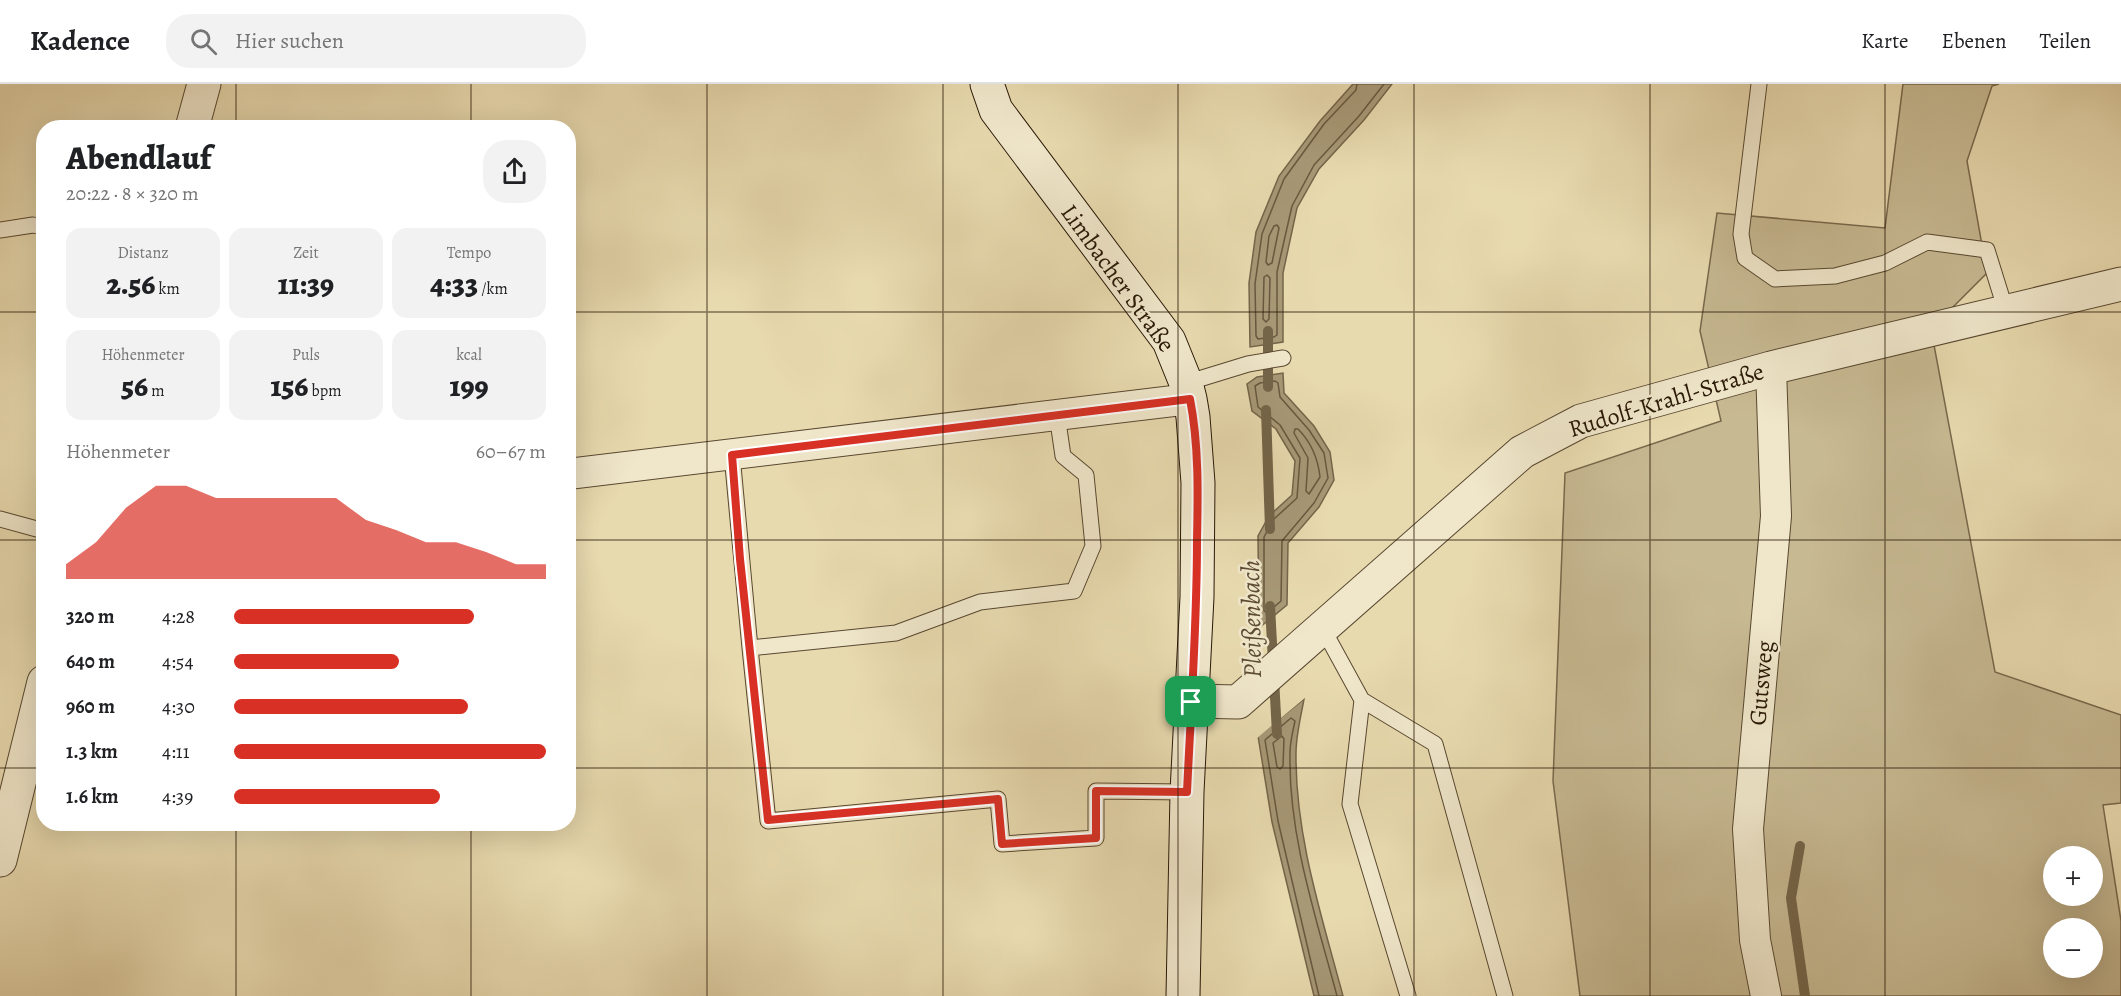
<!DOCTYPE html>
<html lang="de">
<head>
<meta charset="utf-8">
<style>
	:root { --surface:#fff; --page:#f2f2f2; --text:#202124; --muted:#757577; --line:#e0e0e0; --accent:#d93025 }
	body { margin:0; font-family:Alegreya,serif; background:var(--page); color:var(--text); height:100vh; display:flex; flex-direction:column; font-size:22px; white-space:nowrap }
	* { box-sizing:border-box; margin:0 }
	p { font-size:20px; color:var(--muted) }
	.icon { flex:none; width:33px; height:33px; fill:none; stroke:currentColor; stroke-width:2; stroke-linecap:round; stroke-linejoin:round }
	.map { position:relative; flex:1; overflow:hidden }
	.side { position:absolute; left:36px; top:36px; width:540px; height:711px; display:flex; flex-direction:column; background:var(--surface); border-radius:24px; box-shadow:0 6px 24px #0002 }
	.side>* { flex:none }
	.fabs { position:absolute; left:2043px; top:762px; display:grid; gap:12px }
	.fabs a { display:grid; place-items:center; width:60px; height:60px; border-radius:50%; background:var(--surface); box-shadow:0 6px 24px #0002; font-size:30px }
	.pin { position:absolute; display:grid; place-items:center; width:51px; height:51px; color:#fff; margin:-26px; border-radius:12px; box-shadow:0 3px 9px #0006 }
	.round { display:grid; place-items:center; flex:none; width:63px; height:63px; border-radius:24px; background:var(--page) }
	.head { display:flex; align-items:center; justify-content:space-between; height:102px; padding:0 30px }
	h1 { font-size:33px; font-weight:800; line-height:45px }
	.stats { display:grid; grid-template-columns:repeat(3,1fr); gap:9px; height:102px; padding:6px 30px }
	.stats div { display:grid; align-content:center; border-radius:15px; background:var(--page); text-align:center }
	.stats b { font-size:30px; font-weight:800 }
	.stats small { font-size:16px; font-weight:400 }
	.stats p { font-size:16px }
	.chart { height:168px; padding:12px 30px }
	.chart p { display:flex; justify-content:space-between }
	.chart svg { width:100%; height:108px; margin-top:6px; fill:var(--accent); opacity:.7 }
	ul { padding:0 30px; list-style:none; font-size:20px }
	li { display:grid; grid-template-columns:96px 72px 1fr; align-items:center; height:45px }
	li i { height:15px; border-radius:8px; background:var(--accent) }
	header { display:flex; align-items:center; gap:36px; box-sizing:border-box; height:84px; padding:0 30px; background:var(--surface); border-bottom:2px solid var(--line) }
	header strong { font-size:28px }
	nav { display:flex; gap:33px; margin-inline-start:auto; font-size:21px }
	.search { width:420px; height:54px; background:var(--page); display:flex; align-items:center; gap:15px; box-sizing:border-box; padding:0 21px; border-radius:24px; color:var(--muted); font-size:22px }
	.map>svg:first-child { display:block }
	.green { fill:#c7b992; stroke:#78684c; stroke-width:1.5; fill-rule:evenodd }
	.water { fill:#a79876; stroke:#746549; stroke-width:1.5 }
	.pier { fill:#e8daaf }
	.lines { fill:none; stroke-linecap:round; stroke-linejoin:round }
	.shore { stroke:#68583e; stroke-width:1.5 }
	.stream { stroke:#746549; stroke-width:10 }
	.service-casing { stroke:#584830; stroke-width:17 }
	.minor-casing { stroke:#584830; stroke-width:32 }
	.tertiary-casing { stroke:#584830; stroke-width:35 }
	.secondary-casing { stroke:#281806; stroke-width:35 }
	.service { stroke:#f0e7cb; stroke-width:15 }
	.minor { stroke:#f0e7cb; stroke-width:30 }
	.tertiary { stroke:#f0e7cb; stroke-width:33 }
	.secondary { stroke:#f0e7cb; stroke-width:33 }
	.route-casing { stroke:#fff; stroke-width:12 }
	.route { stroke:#d93025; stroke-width:8 }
	.grid { fill:none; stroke:#281806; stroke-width:1.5; stroke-opacity:0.55 }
	.labels { text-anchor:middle; stroke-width:5; stroke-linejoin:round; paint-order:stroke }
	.street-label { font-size:24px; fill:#281806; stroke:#f0e7cb }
	.water-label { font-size:26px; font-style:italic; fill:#5b4b33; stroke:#f0e7cb }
</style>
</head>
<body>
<header>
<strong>Kadence</strong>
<div class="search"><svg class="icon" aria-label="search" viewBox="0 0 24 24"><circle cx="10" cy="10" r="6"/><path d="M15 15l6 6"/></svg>Hier suchen</div>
<nav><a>Karte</a><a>Ebenen</a><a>Teilen</a></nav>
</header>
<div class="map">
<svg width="2121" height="912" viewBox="0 0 2121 912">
	<rect width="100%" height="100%" fill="#e8daaf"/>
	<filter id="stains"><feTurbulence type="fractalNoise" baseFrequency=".00333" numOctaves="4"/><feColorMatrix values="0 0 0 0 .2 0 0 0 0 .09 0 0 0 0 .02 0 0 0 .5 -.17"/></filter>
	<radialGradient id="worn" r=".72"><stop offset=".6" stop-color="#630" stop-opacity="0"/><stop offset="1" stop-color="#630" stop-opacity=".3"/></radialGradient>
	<!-- green -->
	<path class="green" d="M1903,0H1999L1992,2L1967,77L1987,189L1931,245L1995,588L2121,631V719L2103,721L2121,837V912H1580L1553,697L1565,389L1721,337L1700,247L1717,129L1885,144ZM2054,772H2092V812H2054ZM2054,844H2092V884H2054Z"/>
	<!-- water -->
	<path class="water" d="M1353,0H1392L1364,36L1319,85L1297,124L1283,189V258L1250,263L1249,199L1256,148L1279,92L1320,37Z
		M1283,289L1284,309L1314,342L1330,368L1334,396L1319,423L1288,459L1287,521L1259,544L1258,452L1269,432L1292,411L1295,377L1276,345L1252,327L1247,300L1257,293Z
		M1304,615C1301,632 1296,651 1296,669C1295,752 1322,833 1343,912H1314L1272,738L1258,652Z"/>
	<!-- pier -->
	<path class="pier" d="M1302,612L1306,613L1256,655V650Z"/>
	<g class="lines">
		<!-- shore -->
		<path class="shore" d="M1357,0L1356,6L1324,40L1284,95L1262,150L1255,200L1256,252L1258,255L1274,253L1277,251V188L1292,122L1314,81L1359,32L1384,0
			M1277,141L1279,144L1272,179L1268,181L1266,178L1269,152L1274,142Z
			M1267,191L1270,194L1269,235L1266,238L1263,235L1264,193Z
			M1275,297L1278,299L1280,313L1309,346L1324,369L1328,394L1314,419L1282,457L1281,517L1267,529L1264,527V453L1274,435L1297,414L1300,374L1280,341L1258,323L1255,302L1260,299Z
			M1295,345H1298C1312,359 1318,375 1320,393L1309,410L1306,407L1308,374L1294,349Z
			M1282,652L1284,655L1283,682L1280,685L1277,683L1273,659Z
			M1319,912L1278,737L1265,656L1291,634L1295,637C1293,647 1290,658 1290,668C1288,751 1316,833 1337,912"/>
		<!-- stream -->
		<path class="stream" d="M1268,247V303
			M1266,326L1270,445
			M1270,522L1273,578
			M1274,594L1277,650
			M1800,762L1791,814L1805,912"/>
		<defs>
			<path id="service" d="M1759,0L1741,150L1745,174L1775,195L1835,192L1885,179L1927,158L1987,166L2006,227
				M0,146L33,141L44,143
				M1186,299L1248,280L1283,274
				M732,371L750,564L896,549L980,518L1074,507L1093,462L1086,391L1063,372L1057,331
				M0,435L44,447
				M1322,543L1362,616L1435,660L1505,912
				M750,564L768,737L998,715L1002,760L1096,754V707L1187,708
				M1362,616L1350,720L1408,912"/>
			<path id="minor" d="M568,390L1190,315
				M1766,912L1755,856L1748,745L1776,432L1771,284"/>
			<path id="tertiary" d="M192,44L204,0
				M1191,617L1238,618L1522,368L1581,337L1771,284L2121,200
				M0,776L44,598"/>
			<path id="secondary" d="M987,0L996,26L1169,257L1186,299L1190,315L1193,333L1198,399L1197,513L1187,708L1183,912"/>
		</defs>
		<!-- service casing -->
		<use href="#service" class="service-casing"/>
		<!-- minor casing -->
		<use href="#minor" class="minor-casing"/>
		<!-- tertiary casing -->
		<use href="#tertiary" class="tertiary-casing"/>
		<!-- secondary casing -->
		<use href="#secondary" class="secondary-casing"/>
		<!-- service -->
		<use href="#service" class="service"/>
		<!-- minor -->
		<use href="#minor" class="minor"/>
		<!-- tertiary -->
		<use href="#tertiary" class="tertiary"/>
		<!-- secondary -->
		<use href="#secondary" class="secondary"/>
	</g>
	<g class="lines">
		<defs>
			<path id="route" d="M1190,315C1199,361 1198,410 1197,457C1197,541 1191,624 1187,708L1096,707V754L1002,760L998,715L768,736L740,475L732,371Z"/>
		</defs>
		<!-- route casing -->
		<use href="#route" class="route-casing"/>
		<!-- route -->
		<use href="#route" class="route"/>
	</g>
	<!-- grid -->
	<path class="grid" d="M236,0V44M471,0V44M707,0V912M943,0V912M1178,0V912M1414,0V912M1650,0V912M1885,0V912M0,228H44M568,228H2121M0,456H44M568,456H2121M0,684H44M568,684H2121M236,740V912M471,740V912"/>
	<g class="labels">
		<!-- street labels -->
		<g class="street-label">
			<text transform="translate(1118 194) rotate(54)" y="8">Limbacher Straße</text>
			<text transform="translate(1666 316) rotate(-17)" y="8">Rudolf-Krahl-Straße</text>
			<text transform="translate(1761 599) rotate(-85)" y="8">Gutsweg</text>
		</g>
		<!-- water labels -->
		<g class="water-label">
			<text transform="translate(1251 535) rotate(-91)" y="9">Pleißenbach</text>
		</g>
	</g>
	<rect width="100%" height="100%" filter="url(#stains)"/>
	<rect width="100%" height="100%" fill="url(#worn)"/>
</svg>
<div class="fabs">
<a>+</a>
<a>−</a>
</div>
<div class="pin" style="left:1191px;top:618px;background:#1e9e55"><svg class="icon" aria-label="arrive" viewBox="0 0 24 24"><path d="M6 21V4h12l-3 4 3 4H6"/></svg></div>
<section class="side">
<div class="head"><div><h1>Abendlauf</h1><p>20:22 · 8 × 320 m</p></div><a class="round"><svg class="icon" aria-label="share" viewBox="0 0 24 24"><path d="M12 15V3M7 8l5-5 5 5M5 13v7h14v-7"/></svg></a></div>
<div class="stats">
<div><p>Distanz</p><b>2.56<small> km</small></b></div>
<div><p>Zeit</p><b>11:39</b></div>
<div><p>Tempo</p><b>4:33<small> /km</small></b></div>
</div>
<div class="stats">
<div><p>Höhenmeter</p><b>56<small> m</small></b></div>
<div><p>Puls</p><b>156<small> bpm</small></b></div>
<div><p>kcal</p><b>199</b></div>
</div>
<div class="chart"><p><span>Höhenmeter</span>60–67 m</p>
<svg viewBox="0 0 160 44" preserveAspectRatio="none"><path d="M0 44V38L10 29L20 15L30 6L40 6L50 11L60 11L70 11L80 11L90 11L100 20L110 24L120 29L130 29L140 33L150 38L160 38V44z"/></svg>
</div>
<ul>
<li><b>320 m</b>4:28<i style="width:77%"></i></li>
<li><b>640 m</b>4:54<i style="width:53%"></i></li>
<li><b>960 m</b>4:30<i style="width:75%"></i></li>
<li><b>1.3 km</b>4:11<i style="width:100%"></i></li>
<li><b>1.6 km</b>4:39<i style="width:66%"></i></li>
</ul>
</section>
</div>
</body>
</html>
